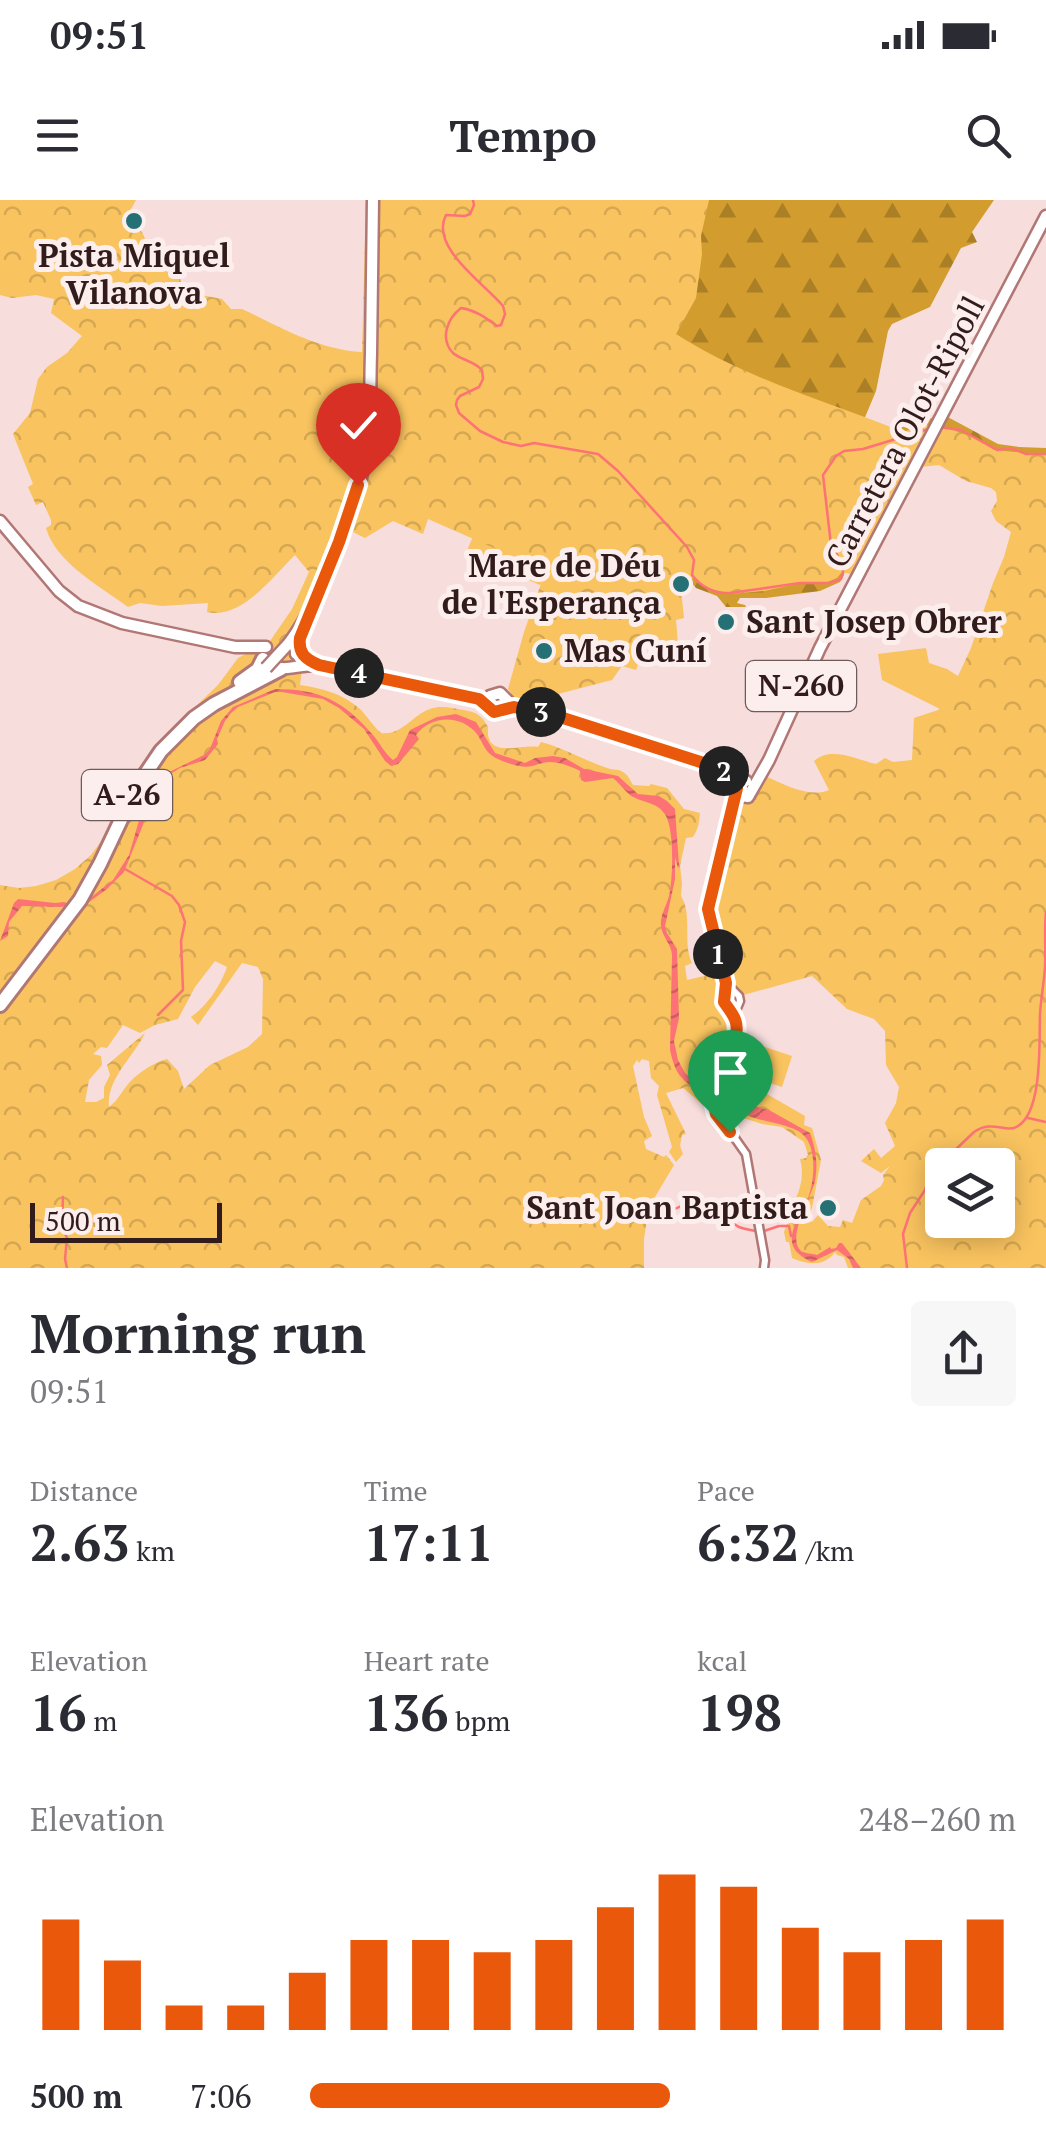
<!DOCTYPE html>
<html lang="en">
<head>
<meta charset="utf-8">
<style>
	:root { --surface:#fff; --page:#f7f7f7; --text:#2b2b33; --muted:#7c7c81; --accent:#ea580c }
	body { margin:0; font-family:"PT Serif",serif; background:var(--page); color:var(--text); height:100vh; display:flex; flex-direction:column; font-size:38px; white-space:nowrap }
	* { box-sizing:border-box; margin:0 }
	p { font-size:32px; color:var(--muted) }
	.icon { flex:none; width:55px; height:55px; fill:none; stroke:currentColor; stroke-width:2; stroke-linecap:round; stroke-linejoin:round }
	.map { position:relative; height:1068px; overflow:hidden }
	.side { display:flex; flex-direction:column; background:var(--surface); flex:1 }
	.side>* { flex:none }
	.buttons { position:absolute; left:925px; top:948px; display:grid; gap:20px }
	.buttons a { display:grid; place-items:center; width:90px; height:90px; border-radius:10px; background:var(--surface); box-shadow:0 5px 25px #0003; font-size:50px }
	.scale { position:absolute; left:30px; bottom:25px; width:192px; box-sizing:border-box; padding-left:10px; border:5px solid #321c1b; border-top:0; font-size:28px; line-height:35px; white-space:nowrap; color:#321c1b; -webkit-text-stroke:8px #fbeeed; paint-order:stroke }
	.pin { position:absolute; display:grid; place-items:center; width:85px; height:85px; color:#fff; margin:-102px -42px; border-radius:50% 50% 50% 0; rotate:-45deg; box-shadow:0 0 10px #0007 }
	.pin .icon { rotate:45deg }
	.km { position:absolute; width:50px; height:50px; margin:-25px; border-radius:50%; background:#222; color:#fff; font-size:28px; line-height:50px; text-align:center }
	.round { display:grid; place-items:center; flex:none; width:105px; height:105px; border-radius:10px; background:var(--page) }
	.headline { display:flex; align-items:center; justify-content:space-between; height:170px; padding:0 30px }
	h1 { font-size:55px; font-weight:600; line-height:75px }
	.metrics { display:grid; grid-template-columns:repeat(3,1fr); gap:15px; height:170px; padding:10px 30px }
	.metrics div { display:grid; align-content:center }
	.metrics b { font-size:50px; font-weight:600 }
	.metrics small { font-size:28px; font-weight:400 }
	.metrics p { font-size:28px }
	.chart { height:280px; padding:20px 30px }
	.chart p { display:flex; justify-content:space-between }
	.chart svg { width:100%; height:180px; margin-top:10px; stroke:var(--accent); stroke-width:6 }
	ul { padding:0 30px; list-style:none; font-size:32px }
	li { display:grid; grid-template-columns:160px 120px 1fr; align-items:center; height:75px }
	li i { height:25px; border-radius:12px; background:var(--accent) }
	.status { display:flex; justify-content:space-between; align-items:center; height:70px; padding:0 50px; background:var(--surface); direction:ltr }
	.status svg { height:28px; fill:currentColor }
	header { display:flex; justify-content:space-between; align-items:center; height:130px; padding:0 30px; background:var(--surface); font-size:45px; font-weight:600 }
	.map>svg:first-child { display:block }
	.grass { fill:#f9c35f }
	.forest { fill:url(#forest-firs) }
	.park { fill:url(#park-crowns); fill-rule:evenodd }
	.water { fill:url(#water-waves) }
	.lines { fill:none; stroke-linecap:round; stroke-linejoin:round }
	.stream { stroke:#fd7375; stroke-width:2.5 }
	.minor-casing { stroke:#b07775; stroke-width:11 }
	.major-casing { stroke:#b07775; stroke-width:15 }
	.highway-casing { stroke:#b07775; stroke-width:18 }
	.minor { stroke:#fff; stroke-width:6 }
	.major { stroke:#fff; stroke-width:10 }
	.highway { stroke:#fff; stroke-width:12 }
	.major-bridge-casing { stroke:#b07775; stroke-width:15; stroke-linecap:butt }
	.major-bridge { stroke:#fff; stroke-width:10 }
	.route-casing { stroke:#fff; stroke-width:20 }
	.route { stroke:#ea580c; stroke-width:12 }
	.poi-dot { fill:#257075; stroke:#fbeeed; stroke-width:4 }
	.labels { text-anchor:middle; stroke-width:10; stroke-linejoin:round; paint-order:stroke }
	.shield { fill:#fbeeed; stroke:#6e5b5a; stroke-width:2.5 }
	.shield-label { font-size:30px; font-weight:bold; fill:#321c1b }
	.poi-label { font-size:32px; font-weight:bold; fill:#321c1b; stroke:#fbeeed; text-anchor:end }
	.street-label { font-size:32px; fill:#321c1b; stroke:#fbeeed }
</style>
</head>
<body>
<div class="status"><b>09:51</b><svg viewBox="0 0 49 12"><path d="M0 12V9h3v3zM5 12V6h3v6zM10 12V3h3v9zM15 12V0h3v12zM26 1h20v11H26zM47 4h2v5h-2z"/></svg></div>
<header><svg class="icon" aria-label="menu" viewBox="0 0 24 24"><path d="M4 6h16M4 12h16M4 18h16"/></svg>Tempo<svg class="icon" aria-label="search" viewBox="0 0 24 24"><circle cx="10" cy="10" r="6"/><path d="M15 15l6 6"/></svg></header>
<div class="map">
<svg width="1046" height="1068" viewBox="0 0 1046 1068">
	<defs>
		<pattern id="forest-firs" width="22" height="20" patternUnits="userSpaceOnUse" patternTransform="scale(2.5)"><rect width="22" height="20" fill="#d29d2e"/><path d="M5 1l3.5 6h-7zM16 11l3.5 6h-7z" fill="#ab7f26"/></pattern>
		<pattern id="park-crowns" width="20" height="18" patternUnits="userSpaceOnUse" patternTransform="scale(2.5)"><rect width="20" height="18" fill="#f9c35f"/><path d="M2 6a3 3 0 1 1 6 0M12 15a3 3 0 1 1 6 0" fill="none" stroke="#d6a752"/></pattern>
		<pattern id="water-waves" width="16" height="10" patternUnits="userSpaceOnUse" patternTransform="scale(2.5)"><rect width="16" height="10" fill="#fd7375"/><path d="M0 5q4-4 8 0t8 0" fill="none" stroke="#cd5e5f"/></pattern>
	</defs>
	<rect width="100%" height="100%" fill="#f7dddc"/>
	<!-- grass -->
	<path class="grass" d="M483,313L539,362L544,378L540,385L466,353Z
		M926,448L929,463L947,469L972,485L954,516L882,480L878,454Z
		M753,843L792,856L782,887L742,874Z"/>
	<!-- forest -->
	<path class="forest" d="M445,0H994L972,32L977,42L961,48L930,107L892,124L888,131L876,191L863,222L889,232L909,224L944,215L998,244L1019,247L1046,248V261L938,238L845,369L844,375L840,382L820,391L766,398H740L737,403L745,405L746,407H726L717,396L696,388L691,382L683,379Z"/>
	<!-- park -->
	<path class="park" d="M0,0H136L125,20L142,32C147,47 158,52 159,68L169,62C179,67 182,80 181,91L222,99L231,109H242C283,128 316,149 362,152L366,0H709L701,36L702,54L696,98L676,134C746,179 827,201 903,232L921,226L938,225L979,239L994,250L1046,255V1068H848L844,1057L837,1055L835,1052C824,1068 805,1064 792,1058L789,1042H786L784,1032L787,1023L784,1022C793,1002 807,986 800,959L806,958L808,955L804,942L782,927L762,924L716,909L709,910L683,888L666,893L686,934L682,935L680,946L683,954L676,962L669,952L672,947L657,895L659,886L651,878L649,861L642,859L639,863L637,860L633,866L644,917L652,936L644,941L646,949L664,957L666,955L674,965L649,1007L644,1039V1068H0V685L19,688L36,686L56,680L75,669L91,655L102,640L133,579L163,538L218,485L238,458L270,441L292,409L309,372L295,355C272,377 242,420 207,412L208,403L162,406L140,403L128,407C100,386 56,363 46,328L51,325V320L43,302L36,305L28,287L33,284L13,234L30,213L38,179L47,167L67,153L82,136L51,113L54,99L36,95L12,98L0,95ZM939,265L966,281L991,288L996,292L997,301L991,311L996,321L1011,332L1004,357L993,383L971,448L945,504L938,510L914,518L912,560L893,562L885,558L876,564C855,559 831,546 814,561L829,590C808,599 780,582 758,573L751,579H742L708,721L721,772L687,780L685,766L692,763C682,743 693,715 681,696L682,683L680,666L686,638L693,637C699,628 699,622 700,613L684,609L667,588L651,584L649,586L633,585C630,580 628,575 623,572C616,568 615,571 607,568C583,560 564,548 541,542L538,547C520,544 485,560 488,527C482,515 476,512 463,510C452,508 441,505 430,509C412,515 402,536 381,533C373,526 368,517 360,509C343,494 322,488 300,485L306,440L329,391L326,390L349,330L365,338L393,321L423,334L428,319L540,368L543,378L524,432L508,489L515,500L541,506L542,502L550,496L612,480L622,466L636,470L645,444L652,440L684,450L685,447L678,444L676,420L684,418L681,390L686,391L684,382L692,378L707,388L729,394L764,391L797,384L825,383L837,378L841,373H847L859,378L920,267ZM215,761L227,767C221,785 207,806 191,817L198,825L242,763L258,767L263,779L262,834L248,847L210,865L184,889L178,871L167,859C152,863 134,875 125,888C119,896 116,902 109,907C106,879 135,855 145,833L107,865L110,875L104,887V898L96,902H85L89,880L102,865L101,856L93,854L101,847L107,848L123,825L140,833L155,825L178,819L195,787ZM812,776L847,809L874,819L885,831L886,865L899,887L896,903L885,923L895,946L881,958L874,949L861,961L881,973L890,966L883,975L884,980L881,986L861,1000L852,1023L843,1020L840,1027L828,1026L818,1015L812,1022L806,1018L812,1008L821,960L812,928L804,925L805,916L767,894L727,877L741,827V805L730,811L723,805L722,802L728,793L733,792L740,796ZM942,965H998V1020H942Z"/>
	<!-- water -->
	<path class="water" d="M275,489C320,489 344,501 373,535C380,543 384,553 393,560L397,557L410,530L437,517L456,514L476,522L495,553L525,563L535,558L553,556L565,558L584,569L618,576L638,594L659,596L667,601L675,609L679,665L678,668L675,657V679L665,726L667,733L677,749L679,818L674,841L678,860L685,873L697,883L724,898L769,910L810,933C816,950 818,963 815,981C811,998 786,1038 801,1051C803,1053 814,1054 817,1055L830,1047L831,1049L836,1048L839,1043H842L861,1068H853L849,1059L837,1050L812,1062C775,1046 798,1022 808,998C814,982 817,953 806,938C796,924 765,923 749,916C732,909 694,892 682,878C675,871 672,859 670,850L672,755C671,743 662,737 661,726C660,715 666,707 669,696C673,678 675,626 664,613C655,601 641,603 630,595C624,590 619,583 613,578L585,582L581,580L580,571C573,567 559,562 550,562C539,562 533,569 519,566C510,564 497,560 490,554C484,549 482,541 477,534C461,514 431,515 416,535L419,539L398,564L391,566L385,561L364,529L339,508L323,499L282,492H275L238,507L231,513L225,521L217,539L218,544L205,560L180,568L161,580L124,672L107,689L85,705L60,707L22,706L9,722L8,736L0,741L14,703L18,699L55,703L64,702L72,705L85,702L113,680L129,655L149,586H155L163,575L204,555L210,549L221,521L233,507Z"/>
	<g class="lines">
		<!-- stream -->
		<path class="stream" d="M473,0L474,5L470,14L465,16L446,15C429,47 485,84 503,106L505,114L501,125L497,126C486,118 476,110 461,108C448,118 439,138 453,153C461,160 474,161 482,170L483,179L479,187L460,196L457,200L456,205L459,213L480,231L503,242L521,246L534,243L598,254L618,271L687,347L694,360L692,375C701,387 715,394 730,393L800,383H829L841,379L843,372L842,363L831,345L823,275L836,256L844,251L863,249L932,228
			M939,227L961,230L997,250L1011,248L1026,254H1046
			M125,669L172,696L179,705L185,722L181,741L183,790L158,815
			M1028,918L1046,922
			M63,997L62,1027L67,1038L65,1059L67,1068
			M655,999C678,1016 671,1008 695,1000L704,1010C726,1001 723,1020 739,1027C744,1029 750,1030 756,1031
			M781,1026H789L791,1036
			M764,1031L779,1026
			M907,1068L903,1034L910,1013L925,990L931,973L974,932C993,919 1006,934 1018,926C1043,911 1039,840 1040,814C1041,798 1044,782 1045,767C1046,749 1044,730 1046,712"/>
		<defs>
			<path id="minor" d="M726,783L739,796L740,801L735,813L736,835L715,903V910L746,954L765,1060L764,1068
				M734,815L725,802L726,783L708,709L737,593"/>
			<path id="major" d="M0,321L59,391L78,406L122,423L235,447H266
				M289,443C325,393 359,306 367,245C371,214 370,184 371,153C372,102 372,51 373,0
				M296,454L303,431
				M275,468C287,470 304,464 319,465L479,499L494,512L514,507
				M487,505L490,496L500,493L514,507L570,519L705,563L723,570L734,579L746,581
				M742,582L737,586V591L741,596L748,597L769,560L820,448L1046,16"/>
			<path id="highway" d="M240,482L258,469L263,459
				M0,805L80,700L100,664L136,588L161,551L194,518L214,504L281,469"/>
		</defs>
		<!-- minor casing -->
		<use href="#minor" class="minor-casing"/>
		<!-- major casing -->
		<use href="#major" class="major-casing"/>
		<!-- highway casing -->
		<use href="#highway" class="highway-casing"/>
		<!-- minor -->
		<use href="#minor" class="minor"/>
		<!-- major -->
		<use href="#major" class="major"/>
		<!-- highway -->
		<use href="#highway" class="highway"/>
		<defs>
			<path id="major-bridge" d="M266,468L289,443"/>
		</defs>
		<!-- major-bridge casing -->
		<use href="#major-bridge" class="major-bridge-casing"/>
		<!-- major-bridge -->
		<use href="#major-bridge" class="major-bridge"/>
	</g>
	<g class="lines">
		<defs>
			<path id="route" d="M358,285L339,342L300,438C298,453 305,459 319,465L479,499L494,512L514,507L563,518L713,566L725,571L737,588L708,709L726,783L724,802C732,814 739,820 736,835L714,906L716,914L730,932"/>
		</defs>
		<!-- route casing -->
		<use href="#route" class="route-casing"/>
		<!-- route -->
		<use href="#route" class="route"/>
	</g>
	<!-- markers -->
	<g class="poi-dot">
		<circle cx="134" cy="21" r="10"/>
		<circle cx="681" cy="384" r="10"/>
		<circle cx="726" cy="422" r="10"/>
		<circle cx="544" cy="451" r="10"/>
		<circle cx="828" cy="1008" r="10"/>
	</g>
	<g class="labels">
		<!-- shield labels -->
		<g class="shield">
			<rect x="746" y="461" width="110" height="50" rx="8"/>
			<rect x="82" y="570" width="90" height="50" rx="8"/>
		</g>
		<g class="shield-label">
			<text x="801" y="496">N-260</text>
			<text x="127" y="605">A-26</text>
		</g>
		<!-- poi labels -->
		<g class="poi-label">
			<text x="134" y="67" text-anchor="middle">Pista Miquel<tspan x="134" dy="37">Vilanova</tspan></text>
			<text x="661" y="377">Mare de Déu<tspan x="661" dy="37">de l'Esperança</tspan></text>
			<text x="746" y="433" text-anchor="start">Sant Josep Obrer</text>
			<text x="564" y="462" text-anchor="start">Mas Cuní</text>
			<text x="808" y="1019">Sant Joan Baptista</text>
		</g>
		<!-- street labels -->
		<g class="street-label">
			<text transform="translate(905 232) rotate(-62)" y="11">Carretera Olot-Ripoll</text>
		</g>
	</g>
</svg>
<div class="buttons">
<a><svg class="icon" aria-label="layers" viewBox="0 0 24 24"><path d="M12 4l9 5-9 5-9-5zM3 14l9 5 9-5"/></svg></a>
</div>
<div class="scale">500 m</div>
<div class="pin" style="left:730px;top:932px;background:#1e9e55"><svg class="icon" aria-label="arrive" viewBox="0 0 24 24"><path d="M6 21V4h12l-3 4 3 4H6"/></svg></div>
<div class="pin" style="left:358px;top:285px;background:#d93025"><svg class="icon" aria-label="check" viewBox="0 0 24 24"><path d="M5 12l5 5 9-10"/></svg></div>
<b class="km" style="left:718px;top:754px">1</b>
<b class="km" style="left:724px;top:571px">2</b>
<b class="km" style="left:541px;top:512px">3</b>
<b class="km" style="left:359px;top:473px">4</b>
</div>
<section class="side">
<div class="headline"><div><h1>Morning run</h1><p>09:51</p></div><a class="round"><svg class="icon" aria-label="share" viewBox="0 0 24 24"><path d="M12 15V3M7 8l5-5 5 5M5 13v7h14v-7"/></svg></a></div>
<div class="metrics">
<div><p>Distance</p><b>2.63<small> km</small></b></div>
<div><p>Time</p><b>17:11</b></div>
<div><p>Pace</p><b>6:32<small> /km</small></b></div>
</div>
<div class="metrics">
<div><p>Elevation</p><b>16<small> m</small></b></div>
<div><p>Heart rate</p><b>136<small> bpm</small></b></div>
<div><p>kcal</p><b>198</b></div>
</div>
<div class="chart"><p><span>Elevation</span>248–260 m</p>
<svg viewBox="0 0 160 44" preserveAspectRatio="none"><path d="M5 44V17M15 44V27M25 44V38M35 44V38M45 44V30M55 44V22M65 44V22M75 44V25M85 44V22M95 44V14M105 44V6M115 44V9M125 44V19M135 44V25M145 44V22M155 44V17"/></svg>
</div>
<ul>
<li><b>500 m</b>7:06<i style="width:51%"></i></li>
</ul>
</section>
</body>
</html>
